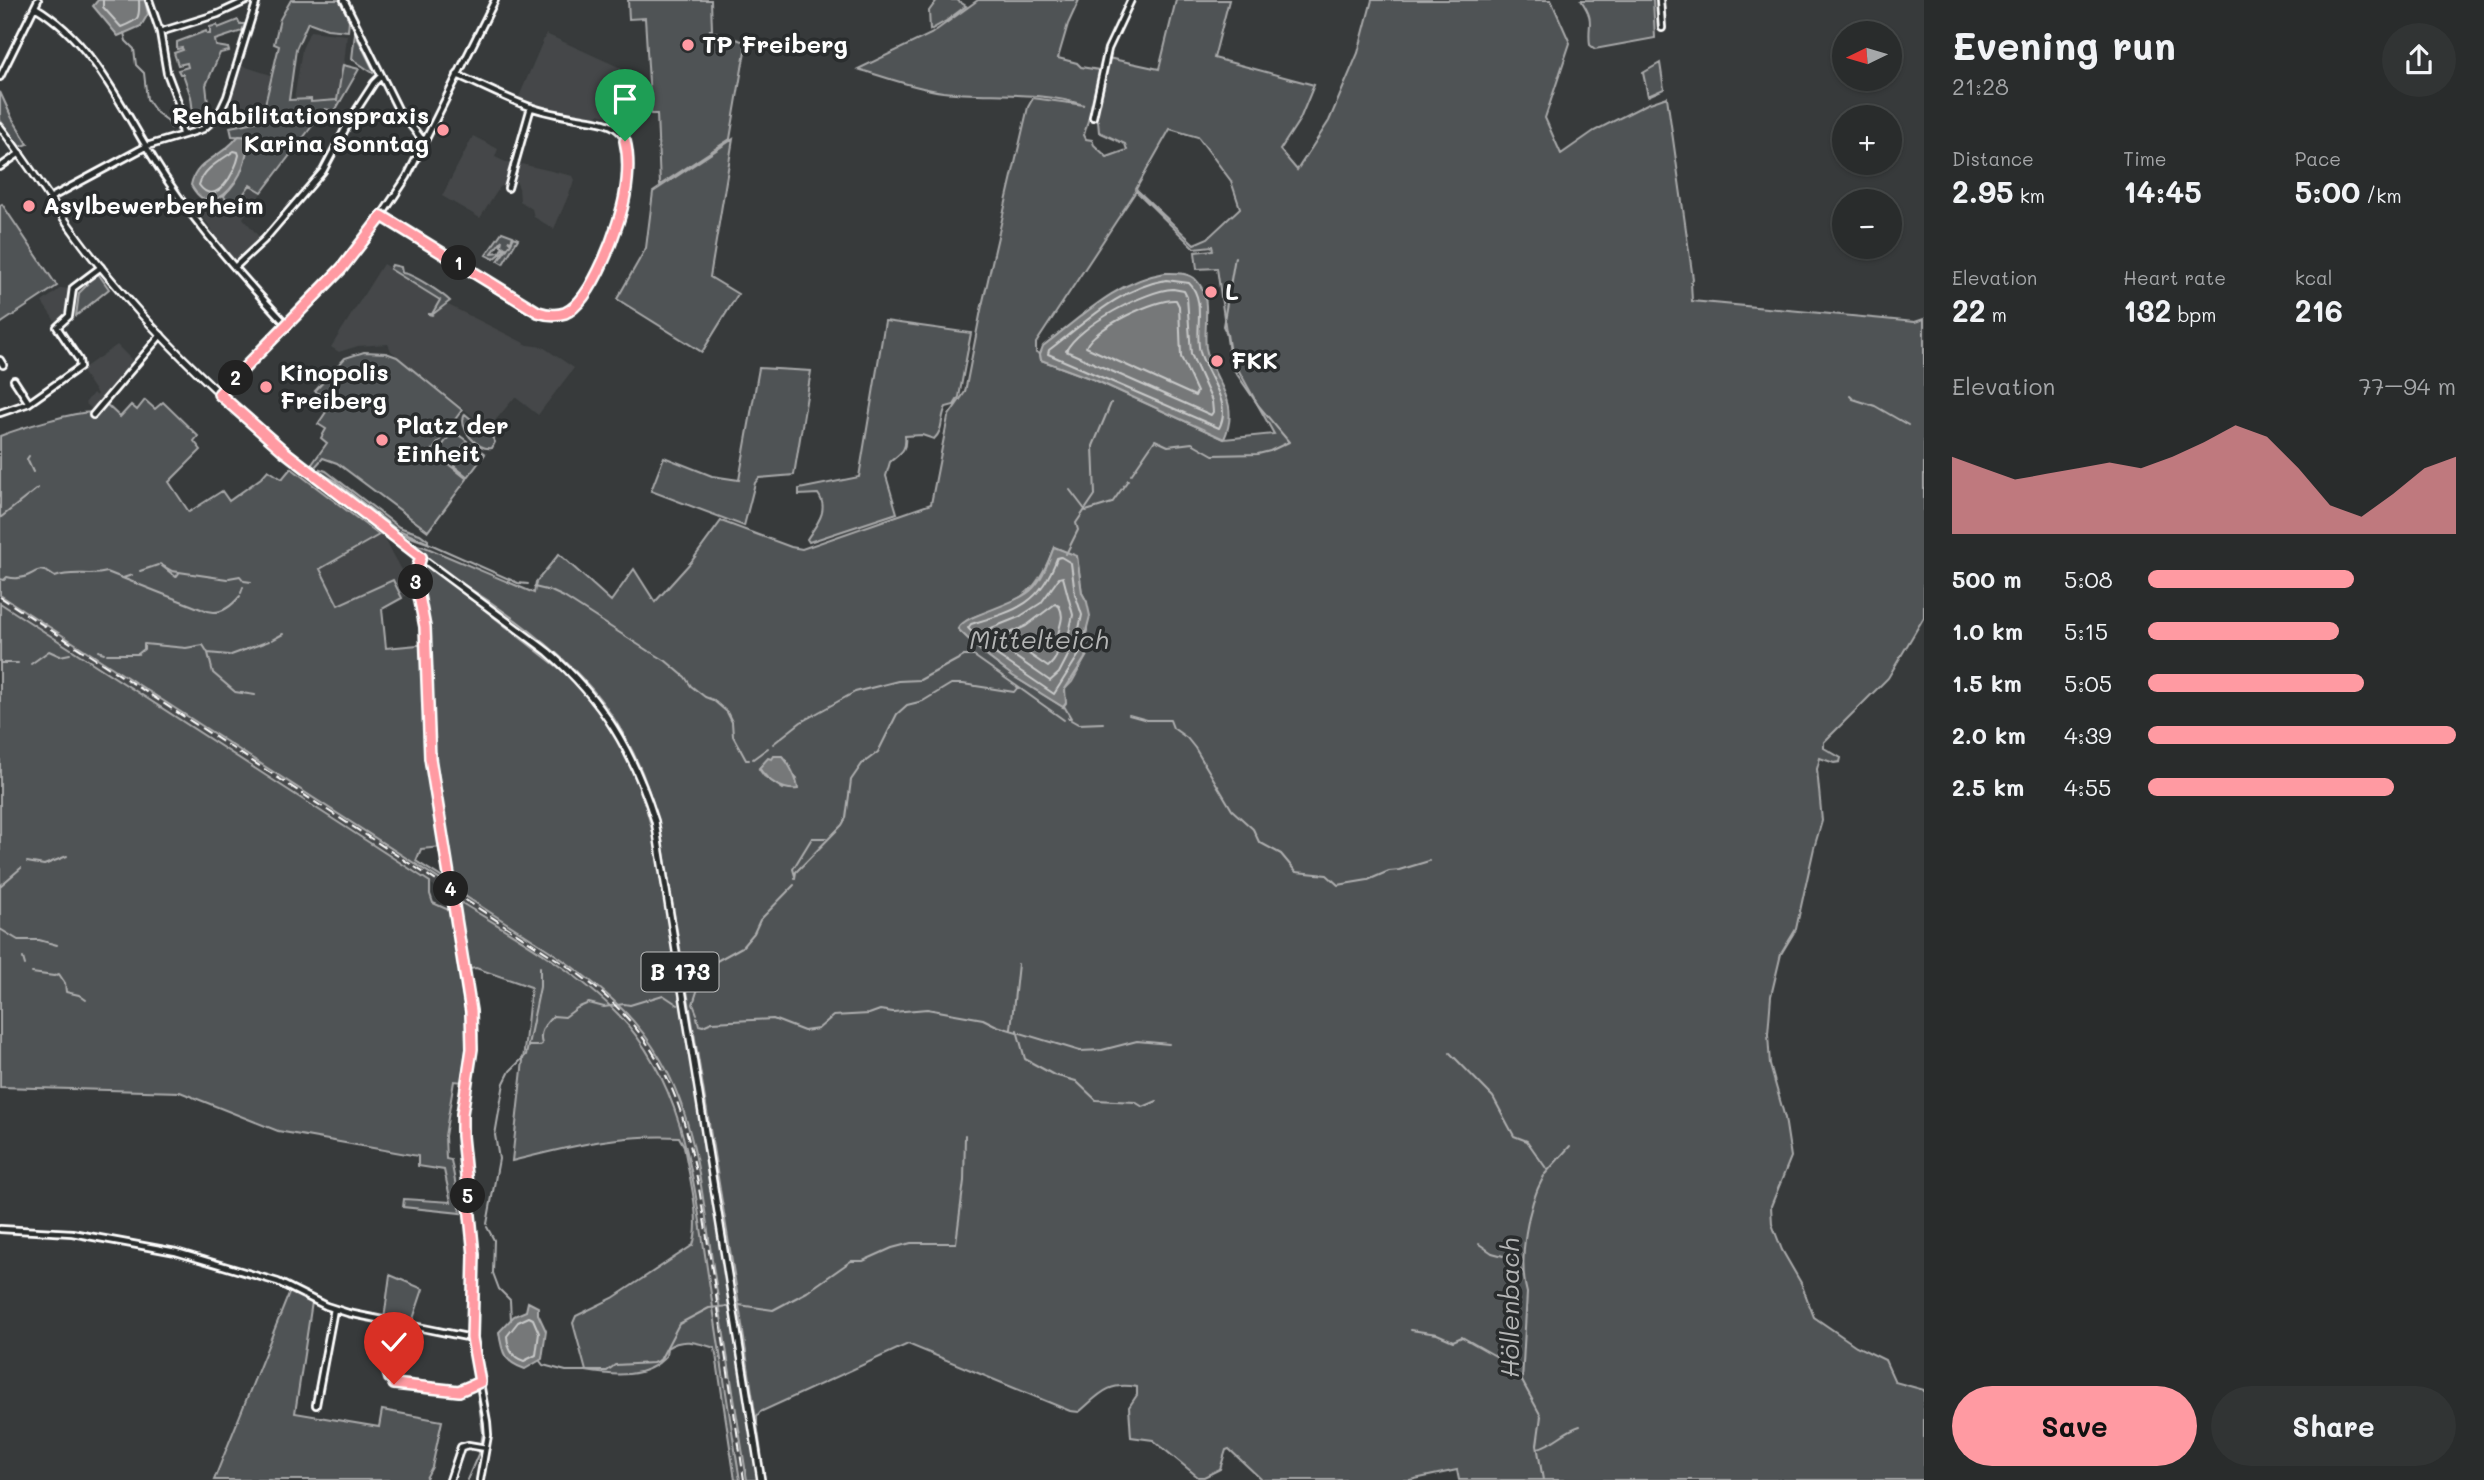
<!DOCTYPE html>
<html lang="en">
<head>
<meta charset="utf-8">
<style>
	:root { --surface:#292c2c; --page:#313434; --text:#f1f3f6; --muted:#a5a7a9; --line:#454848; --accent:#ff9aa2 }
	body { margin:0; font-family:Mali,sans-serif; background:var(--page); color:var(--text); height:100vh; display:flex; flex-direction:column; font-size:26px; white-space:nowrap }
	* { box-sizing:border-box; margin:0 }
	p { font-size:23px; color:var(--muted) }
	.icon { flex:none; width:38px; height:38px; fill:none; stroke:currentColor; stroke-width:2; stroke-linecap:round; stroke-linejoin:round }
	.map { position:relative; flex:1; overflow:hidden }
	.sheet { display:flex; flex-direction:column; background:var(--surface); width:560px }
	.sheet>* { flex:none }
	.needle { width:46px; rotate:265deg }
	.tools { position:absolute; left:1832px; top:21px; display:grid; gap:14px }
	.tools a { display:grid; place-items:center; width:70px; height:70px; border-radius:50%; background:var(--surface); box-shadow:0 2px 5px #0004,0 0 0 2px var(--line); font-size:35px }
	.pin { position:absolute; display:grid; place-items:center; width:60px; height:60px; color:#fff; margin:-72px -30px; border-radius:50% 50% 50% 0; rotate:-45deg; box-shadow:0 0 7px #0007 }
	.pin .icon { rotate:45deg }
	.km { position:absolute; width:35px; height:35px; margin:-18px; border-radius:50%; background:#222; color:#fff; font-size:19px; line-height:35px; text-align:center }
	.round { display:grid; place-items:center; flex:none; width:74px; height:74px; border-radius:37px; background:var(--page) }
	.headline { display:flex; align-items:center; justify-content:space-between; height:119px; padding:0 28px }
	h1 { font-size:38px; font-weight:700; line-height:52px }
	.stats { display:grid; grid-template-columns:repeat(3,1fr); gap:10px; height:119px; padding:7px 28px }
	.stats div { display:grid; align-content:center }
	.stats b { font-size:30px; font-weight:700 }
	.stats small { font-size:19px; font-weight:400 }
	.stats p { font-size:19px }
	.chart { height:196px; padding:14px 28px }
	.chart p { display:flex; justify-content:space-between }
	.chart svg { width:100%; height:126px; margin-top:7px; fill:var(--accent); opacity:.7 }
	.cta { display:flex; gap:14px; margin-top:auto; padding:14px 28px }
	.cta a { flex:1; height:80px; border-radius:42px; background:var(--accent); color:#111; font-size:28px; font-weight:700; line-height:80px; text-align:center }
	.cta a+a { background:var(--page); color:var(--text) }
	ul { padding:0 28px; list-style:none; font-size:23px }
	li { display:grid; grid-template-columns:112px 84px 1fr; align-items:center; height:52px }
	li i { height:18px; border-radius:9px; background:var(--accent) }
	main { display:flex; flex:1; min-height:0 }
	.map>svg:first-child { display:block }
	.built { fill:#444748 }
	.green { fill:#505354; stroke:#a8a9aa; stroke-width:2; fill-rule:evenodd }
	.water { fill:#767879; stroke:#adaeaf; stroke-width:2 }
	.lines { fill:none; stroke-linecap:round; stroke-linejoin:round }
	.shore { stroke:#c8c9c9; stroke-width:2 }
	.stream { stroke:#adaeaf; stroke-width:2 }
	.minor-casing { stroke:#fff; stroke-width:10 }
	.major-casing { stroke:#fff; stroke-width:10 }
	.minor { stroke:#2a2d2e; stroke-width:4.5 }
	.major { stroke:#2a2d2e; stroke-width:5 }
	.rail { stroke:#fff; stroke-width:2; stroke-dasharray:10 5; stroke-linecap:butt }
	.route-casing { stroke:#fff; stroke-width:14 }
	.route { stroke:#ff9aa2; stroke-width:9 }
	.poi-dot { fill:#ff9aa2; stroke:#2a2d2e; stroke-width:2.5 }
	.labels { text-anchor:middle; stroke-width:7; stroke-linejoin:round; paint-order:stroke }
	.shield { fill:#2a2d2e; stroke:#bfc0c0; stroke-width:2 }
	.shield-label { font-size:23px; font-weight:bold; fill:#fff }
	.poi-label { font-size:24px; font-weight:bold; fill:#fff; stroke:#2a2d2e; text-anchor:start }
	.water-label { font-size:26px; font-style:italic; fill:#b4b5b5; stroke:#2a2d2e }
</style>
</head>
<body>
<main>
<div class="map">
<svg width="1924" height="1480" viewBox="0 0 1924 1480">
	<rect width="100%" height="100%" fill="#373a3b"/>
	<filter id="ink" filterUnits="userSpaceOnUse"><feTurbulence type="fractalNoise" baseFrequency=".0143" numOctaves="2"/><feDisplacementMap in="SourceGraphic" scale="14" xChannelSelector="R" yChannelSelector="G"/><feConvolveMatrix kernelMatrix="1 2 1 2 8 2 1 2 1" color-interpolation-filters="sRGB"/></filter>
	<g filter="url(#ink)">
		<!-- built -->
		<path class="built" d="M310,31L347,35L344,65H343L338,100L311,102L310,99L294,100L302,49Z
			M546,34L621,68V105L630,107L624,120L598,114L596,118L543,107L518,99Z
			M240,65L271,75L260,122L230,127L238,102L232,99V92Z
			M473,136L498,149L495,157L510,164L504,185L500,187L480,218L442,196Z
			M517,163L573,176L575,180L554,229L534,217L532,209L520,201L519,188L514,177Z
			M250,185L262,192L243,218L261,239L241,258L235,260L209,232L212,229L195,208L203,205L216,206L237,202Z
			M383,264L448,305L528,345L543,347L574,368L538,415L515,397L489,428L486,427L391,351L388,344L358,346L339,352L331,347Z
			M61,288L70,289L67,315L57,324L42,302Z
			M117,345L134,362L93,410L85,403L93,393L96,396L97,394L81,370Z
			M379,535L385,539L414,592L402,598L392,580L338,605L320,569Z
			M0,595L553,953L605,991L625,1010L661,1059L675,1086L691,1134L747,1480H740L686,1144L674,1103L655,1063L638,1038L610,1006L577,979L0,603Z"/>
		<!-- green -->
		<path class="green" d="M291,0H340L349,20L348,31L327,29L308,22L296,49L289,100L311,99V102L337,100L343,65L359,69L335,111L325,109L262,192L250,185L239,200L228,204L224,196C240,174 244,164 248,137L232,136L230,127L261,121L279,46L274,44L280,19Z
			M628,0H711L712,30H709L742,41L746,45L730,139L660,185L657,114H651L645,18L629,19Z
			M937,0H957L966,6L946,21L930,30L929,11Z
			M978,0H1079L1068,24L1058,58L1077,63L1081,67L1099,70L1105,74L1108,58L1159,69L1176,0H1229L1214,58L1314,85L1300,119L1280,150L1297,170L1329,121L1358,53L1372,0H1551L1570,43L1545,118L1561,154L1594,131L1647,104L1667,97L1693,279L1691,282L1692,301L1915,322L1924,319V617L1888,678L1824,742V748L1841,758L1840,762L1834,763L1820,758L1817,769L1822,821L1814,848L1796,929L1781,954L1771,996L1768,1034L1770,1065L1785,1118L1791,1157L1771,1206L1772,1224L1782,1250L1801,1283L1814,1317L1856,1346L1885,1360L1895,1382L1924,1390V1480H1459L1457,1470L1410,1480H1262L1229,1449L1226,1450L1220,1469L1204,1477H1198L1153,1440L1131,1437L1129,1407L1137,1395V1387C1108,1381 1099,1395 1079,1412L1070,1411L908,1344L760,1412L757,1416V1424L765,1480L737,1292L661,834C637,726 585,668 496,606C467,586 433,567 409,543L425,547L534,593L536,582L559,554L611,601L634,569L655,602L691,562L721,521L791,547L802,549L931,504L948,417L965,392L981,310L1028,107L1033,98L1084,105C1038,90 990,97 943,92C914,88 885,77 858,69L931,34ZM1089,117L1098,121L1099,132L1125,144L1127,150L1107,157L1094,145L1092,140L1086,139L1084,135ZM1170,129L1198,137L1231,181L1240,208L1208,238L1194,244L1136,189ZM1136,191L1194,248L1212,246L1213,250L1195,252L1197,269L1217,268L1229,353L1274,434L1224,439L1095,380L1041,360L1040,354L1036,352V343ZM1054,547L1077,557L1082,593L1087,602V631L1084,639L1087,655L1072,682L1065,689L1063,707L1013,676L984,654L958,629C968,617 976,616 991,611C1029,598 1040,584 1054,547ZM772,759L786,760L791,773L797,779L783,789L764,776L759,769Z
			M1581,0H1653L1655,38L1595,49L1590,45C1587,22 1596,23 1581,0Z
			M238,20L240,24H245L242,31L215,40L216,46L228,48L229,51L220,53L206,85L209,112L203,113L204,116L209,115V120L195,129L191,97L183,74H180L178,70L188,67L187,63L178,65L174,53L183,50L182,48L177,49V42L206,31L207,34H210V27L217,25L218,28Z
			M355,33L374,71L373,73L352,59Z
			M1660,63L1664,89L1648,96L1643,73Z
			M0,92L12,118L28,144L20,147L0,120Z
			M733,139L710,277L738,294L702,352L617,299L646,248L653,192Z
			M2,204L57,286L0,324V205Z
			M502,232L513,236L511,241L508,240L511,243L514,237L518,239L503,264L498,261L511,243L507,249L501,245L502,240L492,253L500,252L502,248L505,250L494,259L486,255Z
			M392,265L401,267L402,273C412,273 443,294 450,301L432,315L428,314H432L440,300L390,269Z
			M97,272L109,289L76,316L79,293L88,284L86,281Z
			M885,321L971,333L959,397L954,405L946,407C940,418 944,430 934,439L922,435L905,436C907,451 900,453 890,462L886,476L897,513L809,542L807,539C816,525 830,510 818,494L799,495V489L859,477Z
			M364,352L386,353L397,357L462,410L432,451L467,479L428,531L337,463L323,458L315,467H310L327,443L321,438L326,429L318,424L332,403L315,391L345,358Z
			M759,368L811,371L794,475L759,478L755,483L744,526L651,491L664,457L712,476L739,480Z
			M145,400L155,409L163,402L198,436L194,441L201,450L169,482L189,512L222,491L229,501L261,478L268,470L282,479L291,468L379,535L320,569L338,605L393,580L402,598L382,609L386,648L428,644L427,619L418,576L421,568L427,565L568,675L585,694L613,731L624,751L643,796L654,837L760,1480H747C735,1407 724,1333 712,1260C702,1192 696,1121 661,1060C635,1014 596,983 553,953L0,595V436C15,430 84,408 96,413L105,403L120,417L131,405L137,410ZM442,847L446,880L416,861L421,849Z
			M465,414L492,437L495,442L492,448C477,451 457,427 465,414Z
			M453,431L467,441L451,463L437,453Z
			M471,444L485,454L468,477L454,466Z
			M320,469L326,471L399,527L420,534L428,540V543L393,531L320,476Z
			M0,603L430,882V894L433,903L451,911L449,895C504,930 573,967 618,1014C687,1087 694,1186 709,1281C719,1347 729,1414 740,1480H735L715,1348C698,1343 683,1337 667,1348L666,1356C646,1379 614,1376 586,1371L573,1323L576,1316L613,1298L693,1245C702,1219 688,1173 684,1146L679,1137C617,1134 572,1146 512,1161L531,987L476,968L463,970L471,1035V1048L464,1082L454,1081L445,1136L446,1159L451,1160L461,1213L403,1207L404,1199L451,1202L444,1170L418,1166V1156L278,1131L180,1092L0,1087Z
			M390,1275L423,1289L412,1322L384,1319Z
			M290,1291L312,1302L295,1413L379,1427L382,1410L442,1421L432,1467L425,1480H214Z"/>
		<!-- water -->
		<path class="water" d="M98,0H145L148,14L141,26L118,36L93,6Z
			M239,136L248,137L249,141C247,152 245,164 240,174C229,195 207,215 191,185C195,163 217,158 231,144C234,142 236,138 239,136Z
			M1165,273C1174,273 1189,272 1196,280C1213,296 1203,328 1206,348C1212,381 1242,399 1224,439L1095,380L1041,360L1040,354L1043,346C1081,317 1116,281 1165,273Z
			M1054,547L1077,556L1082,593L1087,602L1090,616L1084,639L1087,655L1065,689L1066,703L1063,707L1013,676L984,654L958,629C963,615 1013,606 1030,591C1043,580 1048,562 1054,547Z
			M774,756H782C789,763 797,779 798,789C782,791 768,781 759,768L768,758L772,759Z
			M528,1302L538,1307V1314L546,1331L542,1359L525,1369C504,1362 502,1353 499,1332L514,1316L526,1311Z"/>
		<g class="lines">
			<!-- shore -->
			<path class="shore" d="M103,0V7L121,27C139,20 140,19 139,0
				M234,151L238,152L239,155C236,171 216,209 199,185C204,168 220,161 234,151Z
				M1166,280L1189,283C1207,301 1194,330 1200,352C1206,375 1233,403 1219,428L1048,354L1049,350C1085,323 1119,288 1166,280Z
				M1173,289L1184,291L1187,297L1191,354L1212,401L1213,412L1211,415L1066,351C1078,326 1146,290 1173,289Z
				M1176,300L1179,306L1181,357L1197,392L1195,396L1086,347C1092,329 1156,298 1176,300Z
				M1061,557L1071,563L1075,594L1082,615L1077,638L1080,653L1054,694L988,649L968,628L971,624C1015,611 1040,605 1057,558Z
				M1063,577L1073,615L1068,637L1071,650L1059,673L1050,681L994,642L984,631L1019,617L1041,603L1059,578Z
				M1055,604L1059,606C1065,617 1060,623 1058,635C1056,649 1061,656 1048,667L1007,639L1006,635L1026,626Z
				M529,1317L533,1319L539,1333L536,1355L524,1361C511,1357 508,1348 507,1336L518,1322Z"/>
			<!-- stream -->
			<path class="stream" d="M124,33L126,41L134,49L136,65L144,73L147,99L157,113L167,120L171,128
				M1850,396L1853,399L1875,406L1908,425
				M29,456L27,459L33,472
				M323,475L334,480L397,530
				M1131,475L1155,440L1168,446L1192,443L1213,455L1258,454L1270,451L1289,442L1258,405L1232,367L1227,334L1223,326L1235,257
				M1070,490L1086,511L1112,503L1128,480
				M0,518L38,488
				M401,531L518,583L528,584
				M1066,554L1078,530L1076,523L1095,495L1093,446L1111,403
				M160,564L172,571L227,579
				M162,566L176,577L179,573
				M140,571L158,565
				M123,578L132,575
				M229,578L240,576L244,581L251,582
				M0,579L4,580L7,577C11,578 15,579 18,578C36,577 36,562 55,577C74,570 90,577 107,572L201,609
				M534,587L551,591L564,597L648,651
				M241,593L243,587
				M203,609C217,617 230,608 240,596
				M272,640L283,634
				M98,651L104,653
				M651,652L666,661L685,677L691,686L705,697L713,700L727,712L732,722L733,736L746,760H749
				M208,653L213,673L234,691
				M107,654H138L144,649V644L186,648L203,645L208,653L229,655
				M231,655L269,641
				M0,663H18
				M31,664L49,651L60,656L70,654
				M235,692L255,695
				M1064,706L1071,718H1068
				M1129,715L1147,720H1170L1173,728L1187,738L1195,748L1232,810L1253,829L1259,842L1281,854L1296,872L1327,875L1338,885L1368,880L1389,871L1399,870L1429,861
				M1071,720L1078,724L1103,723
				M773,744L801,722L855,692L898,681L920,680L964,656H974L1018,687
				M753,759L768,748
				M27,862L44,865L67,856
				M795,876L793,869L812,838H826
				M795,878L796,872L842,825L846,818L851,780L862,764L878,752L897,714L907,705L923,701L951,684H963L1014,692L1018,687L1064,720
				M0,886L21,868
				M0,929L18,940H39L57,945
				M23,958L25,965
				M32,973L54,976L59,974L65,983L66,992L79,995L86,1000
				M697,1014L693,1004L702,976L713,963L742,947L754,933L760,920L794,885
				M697,1017L699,1025L703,1026L712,1022L773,1019L804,1031L818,1029L833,1016L869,1014L880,1010L893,1012L927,1009L983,1019L997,1026L1080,1051L1102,1050L1137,1041L1169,1044
				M1011,1029L1018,964
				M1017,1030L1025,1059L1054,1075L1076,1081L1096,1100L1135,1102L1143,1107L1157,1101
				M528,1045L540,987V967
				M1450,1053L1493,1097L1514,1136L1527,1141L1548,1171
				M1545,1174L1570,1146
				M487,1224L499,1159L495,1135L504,1083L510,1071L526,1055L528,1046H539L542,1044C538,1032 545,1024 553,1016L565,1017L577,1008L589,1003L604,1007L624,1004L630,1005L663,995L678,1005
				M487,1227L494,1240L493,1273L499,1289L510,1300L511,1320
				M1479,1244L1492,1253L1511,1258L1523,1273
				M1411,1330L1437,1334L1453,1341L1462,1337L1499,1358L1522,1381
				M540,1361L543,1365L566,1371H607L615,1365L653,1363L660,1360L679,1324L709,1308L739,1305L773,1310L807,1292L851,1261H863L892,1248L911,1243H956L964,1181L965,1135
				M477,1390L483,1433L481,1444
				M1538,1448C1554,1444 1563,1431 1580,1426
				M467,1480L480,1450
				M1543,1480L1537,1445L1541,1416L1522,1381L1527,1293C1518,1260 1527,1206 1544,1176"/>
			<defs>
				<path id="minor" d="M149,0L160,32L167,73L178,102L182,135
					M344,0L398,109L424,142
					M1660,0L1662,28
					M35,7C99,45 127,121 167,180C202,232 244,279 287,325
					M160,32L218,14L246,1
					M0,77L38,0
					M1093,117L1108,49L1131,0
					M0,167L20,153
					M508,188L531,107
					M50,198L147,146L203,129L218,116L227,97L257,0
					M382,216L528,307C540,313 550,318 564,313C600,299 650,157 618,130C609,122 594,121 583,119C565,116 547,113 530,107C505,98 481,85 457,75
					M235,267L264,240L323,171L350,120L374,83L380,77
					M0,360L3,365
					M14,380L29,403
					M219,394L323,288L366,239L407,177L495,0
					M0,413L29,403L80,367L79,360L57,327L69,316L73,288L101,267
					M93,415L161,335
					M421,557L415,575L425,627L430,759L473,1035L462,1114V1136L474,1255L472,1338L487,1422L488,1435L480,1480
					M0,1229L72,1233L176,1252L278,1282L326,1306L348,1313L472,1338
					M385,1368L388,1379L394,1384L459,1391L480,1382
					M316,1405L334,1309
					M450,1480L461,1447L468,1445L486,1448"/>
				<path id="major" d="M0,127C26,160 48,197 73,231C93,260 117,287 140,313C259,445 407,546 548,652C603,700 633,751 655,821L761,1480"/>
			</defs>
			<!-- minor casing -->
			<use href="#minor" class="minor-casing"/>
			<!-- major casing -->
			<use href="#major" class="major-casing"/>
			<!-- minor -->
			<use href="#minor" class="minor"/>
			<!-- major -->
			<use href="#major" class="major"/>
			<!-- rail -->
			<path class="rail" d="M0,597L567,966C686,1048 691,1139 712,1270C723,1340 734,1410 744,1480"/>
		</g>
	</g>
	<g class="lines" filter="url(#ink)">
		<defs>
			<path id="route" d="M394,1384L459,1391L480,1382L472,1338L474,1255L462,1136V1114L472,1049L471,1011L430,758L425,627L415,575L421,557L285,452L219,394L342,268L382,216L538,312C547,315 556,316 565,313C593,301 620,224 625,195C628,178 629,157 625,141"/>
		</defs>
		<!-- route casing -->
		<use href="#route" class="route-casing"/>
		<!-- route -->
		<use href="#route" class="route"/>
	</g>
	<!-- markers -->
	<g class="poi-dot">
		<circle cx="688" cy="45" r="7"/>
		<circle cx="443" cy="130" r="7"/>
		<circle cx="29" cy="206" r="7"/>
		<circle cx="1211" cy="292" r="7"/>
		<circle cx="1217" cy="361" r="7"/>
		<circle cx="266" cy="387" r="7"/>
		<circle cx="382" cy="440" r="7"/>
	</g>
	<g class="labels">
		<!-- shield labels -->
		<rect class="shield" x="641.5" y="952.5" width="77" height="39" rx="5"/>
		<g class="shield-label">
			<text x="680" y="980">B 173</text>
		</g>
		<!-- poi labels -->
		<g class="poi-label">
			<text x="702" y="53">TP Freiberg</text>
			<text x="429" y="124" text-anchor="end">Rehabilitationspraxis<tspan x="429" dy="28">Karina Sonntag</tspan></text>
			<text x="43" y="214">Asylbewerberheim</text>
			<text x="1225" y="300">L</text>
			<text x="1231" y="369">FKK</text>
			<text x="280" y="381">Kinopolis<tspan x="280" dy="28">Freiberg</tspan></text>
			<text x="396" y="434">Platz der<tspan x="396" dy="28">Einheit</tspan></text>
		</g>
		<!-- water labels -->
		<g class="water-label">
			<text x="1039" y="649">Mittelteich</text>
			<text transform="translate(1510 1308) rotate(-90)" y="9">Höllenbach</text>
		</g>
	</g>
</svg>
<div class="tools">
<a><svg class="needle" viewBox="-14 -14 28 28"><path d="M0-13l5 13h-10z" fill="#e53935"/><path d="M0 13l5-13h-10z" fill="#a5a7a9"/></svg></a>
<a>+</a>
<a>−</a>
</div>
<div class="pin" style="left:625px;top:141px;background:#1e9e55"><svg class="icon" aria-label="arrive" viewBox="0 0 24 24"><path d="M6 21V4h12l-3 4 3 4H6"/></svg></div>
<div class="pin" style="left:394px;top:1384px;background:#d93025"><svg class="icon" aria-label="check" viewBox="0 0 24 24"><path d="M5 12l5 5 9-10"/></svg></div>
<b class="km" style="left:459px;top:263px">1</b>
<b class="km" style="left:236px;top:378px">2</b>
<b class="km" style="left:416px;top:582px">3</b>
<b class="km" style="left:451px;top:889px">4</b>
<b class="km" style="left:468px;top:1196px">5</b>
</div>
<section class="sheet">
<div class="headline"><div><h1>Evening run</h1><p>21:28</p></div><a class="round"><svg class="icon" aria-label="share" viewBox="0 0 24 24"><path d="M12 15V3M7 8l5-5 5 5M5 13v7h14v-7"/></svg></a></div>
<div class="stats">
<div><p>Distance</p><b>2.95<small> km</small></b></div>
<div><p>Time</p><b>14:45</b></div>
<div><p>Pace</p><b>5:00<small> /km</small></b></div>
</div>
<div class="stats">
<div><p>Elevation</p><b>22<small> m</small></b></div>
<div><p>Heart rate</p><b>132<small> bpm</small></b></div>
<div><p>kcal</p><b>216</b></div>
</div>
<div class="chart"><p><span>Elevation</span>77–94 m</p>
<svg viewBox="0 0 160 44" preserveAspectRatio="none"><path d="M0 44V17L10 21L20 25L30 23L40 21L50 19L60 21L70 17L80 12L90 6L100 10L110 21L120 34L130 38L140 30L150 21L160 17V44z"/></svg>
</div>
<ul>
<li><b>500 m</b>5:08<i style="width:67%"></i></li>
<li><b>1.0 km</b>5:15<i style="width:62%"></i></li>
<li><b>1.5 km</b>5:05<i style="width:70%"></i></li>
<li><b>2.0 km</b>4:39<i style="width:100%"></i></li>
<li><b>2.5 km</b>4:55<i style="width:80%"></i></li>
</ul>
<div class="cta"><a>Save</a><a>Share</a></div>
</section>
</main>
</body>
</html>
